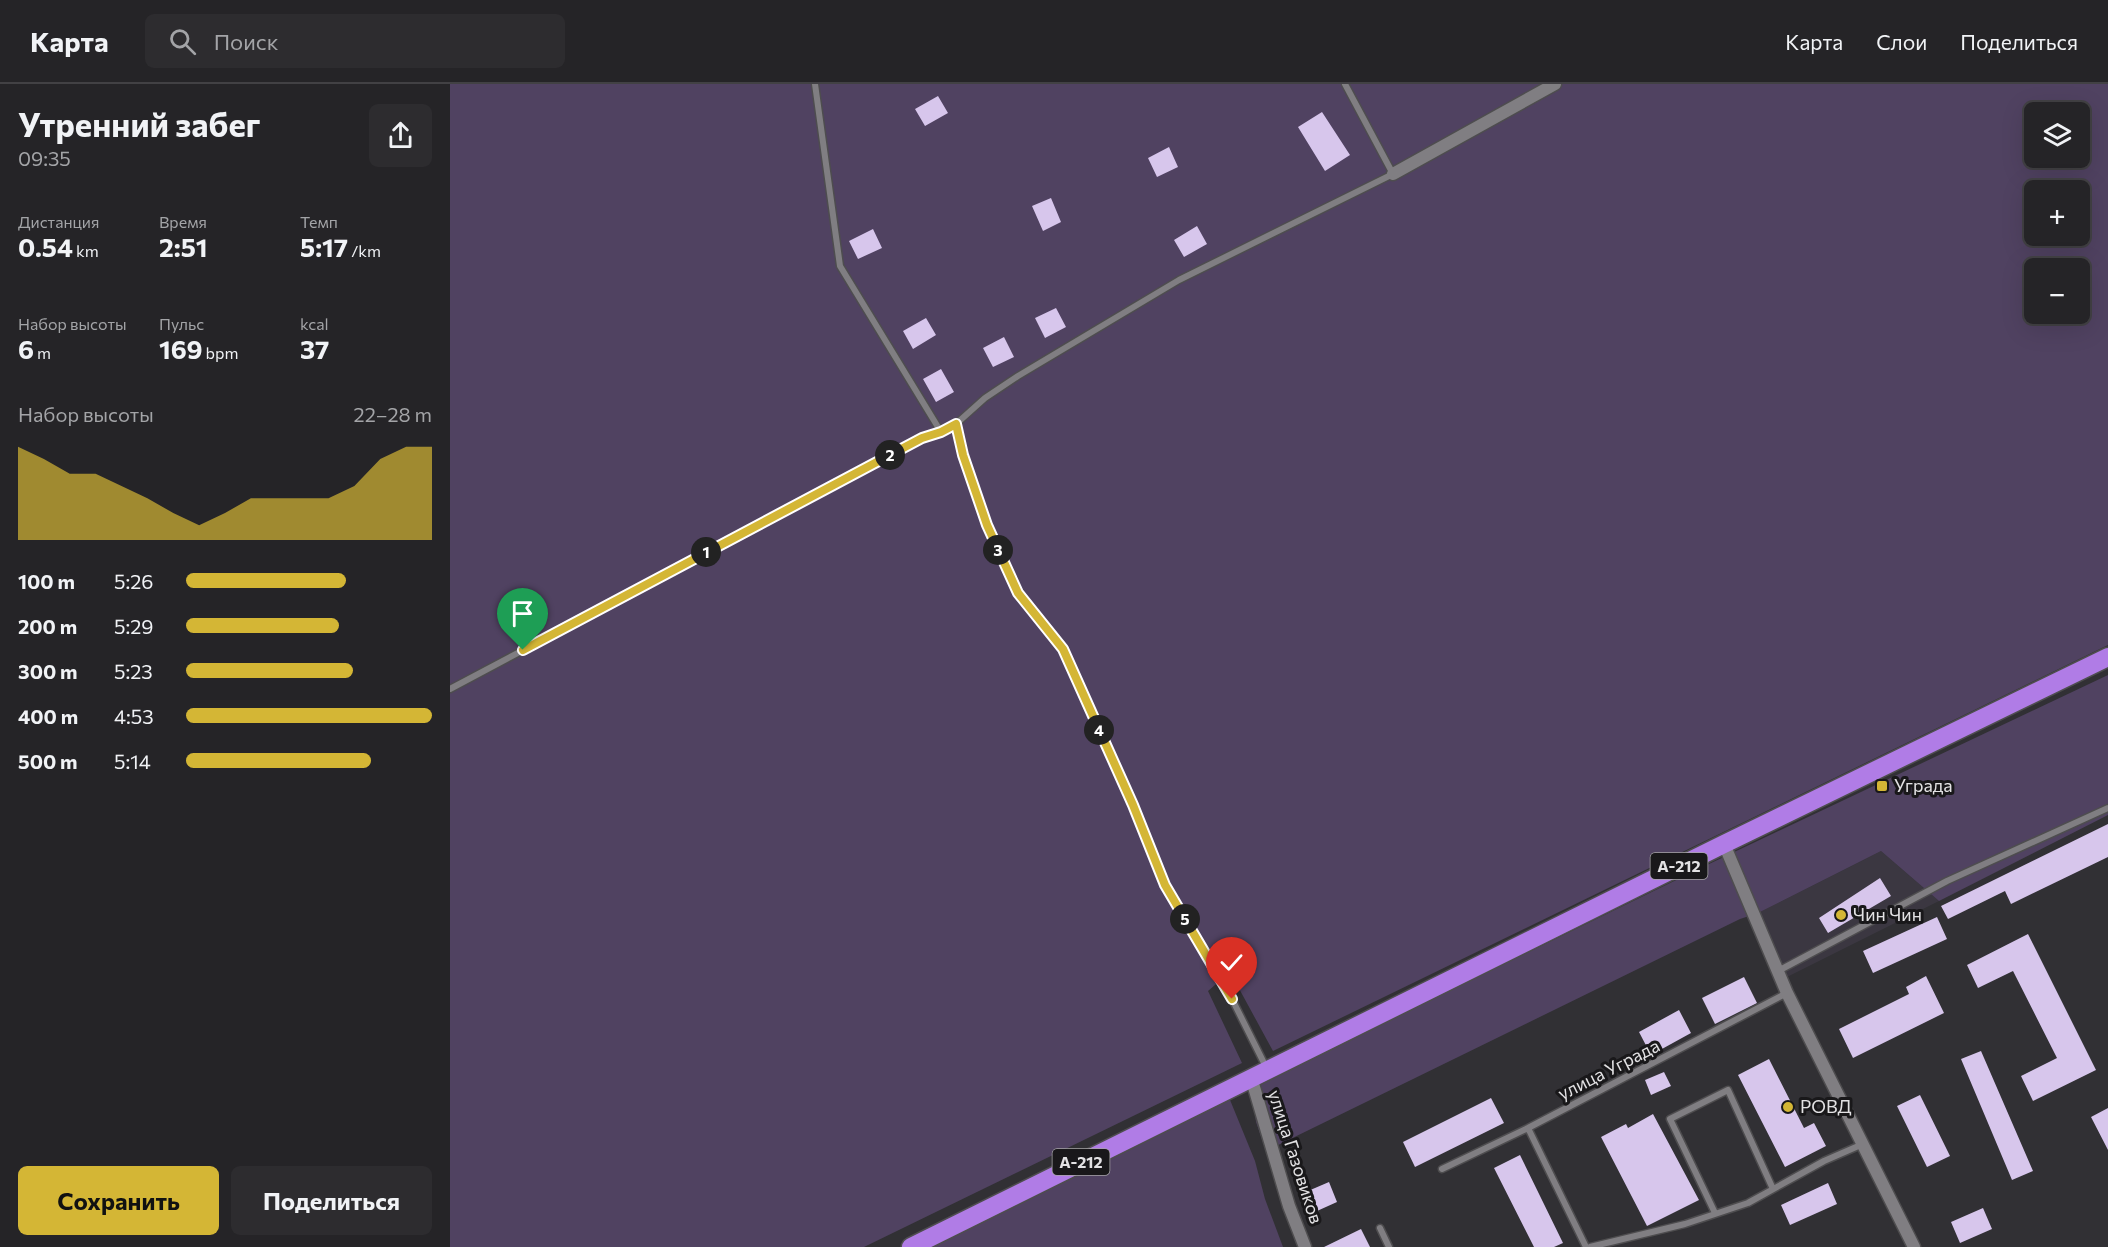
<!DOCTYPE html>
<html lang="ru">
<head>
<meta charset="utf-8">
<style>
	:root { --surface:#252427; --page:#2d2c2f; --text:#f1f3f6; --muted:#a3a4a7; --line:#424144; --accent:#d4b635 }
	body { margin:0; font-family:Commissioner,sans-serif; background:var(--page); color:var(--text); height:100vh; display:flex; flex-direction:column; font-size:22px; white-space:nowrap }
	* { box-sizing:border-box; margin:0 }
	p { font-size:20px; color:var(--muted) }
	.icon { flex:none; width:33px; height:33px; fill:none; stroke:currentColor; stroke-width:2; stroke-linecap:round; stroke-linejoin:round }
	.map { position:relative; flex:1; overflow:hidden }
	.side { display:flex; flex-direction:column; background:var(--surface); width:450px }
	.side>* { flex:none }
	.tools { position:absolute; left:1574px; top:18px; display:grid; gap:12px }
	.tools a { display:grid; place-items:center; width:66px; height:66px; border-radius:9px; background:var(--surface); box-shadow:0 6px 24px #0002,0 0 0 2px var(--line); font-size:30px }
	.pin { position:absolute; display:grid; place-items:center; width:51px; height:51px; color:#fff; margin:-62px -26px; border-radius:50% 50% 50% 0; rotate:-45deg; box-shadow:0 0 6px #0007 }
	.pin .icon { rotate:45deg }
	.km { position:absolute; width:30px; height:30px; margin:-15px; border-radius:50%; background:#222; color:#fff; font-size:16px; line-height:30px; text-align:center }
	.round { display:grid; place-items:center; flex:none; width:63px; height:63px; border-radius:9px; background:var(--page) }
	.head { display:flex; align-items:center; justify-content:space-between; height:102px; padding:0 18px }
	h1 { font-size:33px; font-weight:700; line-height:45px }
	.stats { display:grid; grid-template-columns:repeat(3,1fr); gap:9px; height:102px; padding:6px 18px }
	.stats div { display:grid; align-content:center }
	.stats b { font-size:26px; font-weight:700 }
	.stats small { font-size:16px; font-weight:400 }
	.stats p { font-size:16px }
	.chart { height:168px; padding:12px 18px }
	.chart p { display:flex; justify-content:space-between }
	.chart svg { width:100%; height:108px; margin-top:6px; fill:var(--accent); opacity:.7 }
	.action { display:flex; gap:12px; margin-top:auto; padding:12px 18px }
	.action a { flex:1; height:69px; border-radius:9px; background:var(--accent); color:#111; font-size:24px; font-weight:700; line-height:69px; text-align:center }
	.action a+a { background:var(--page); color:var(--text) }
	ul { padding:0 18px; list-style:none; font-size:20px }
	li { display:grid; grid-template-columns:96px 72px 1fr; align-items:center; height:45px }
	li i { height:15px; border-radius:8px; background:var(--accent) }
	header { display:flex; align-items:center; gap:36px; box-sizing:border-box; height:84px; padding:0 30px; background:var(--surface); border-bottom:2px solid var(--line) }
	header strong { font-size:28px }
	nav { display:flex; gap:33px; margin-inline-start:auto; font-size:21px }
	.search { width:420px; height:54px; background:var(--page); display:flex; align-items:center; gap:15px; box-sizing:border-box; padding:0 21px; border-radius:9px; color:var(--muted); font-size:22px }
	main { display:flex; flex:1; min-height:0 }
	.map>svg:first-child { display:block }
	.built { fill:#3b3741 }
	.green { fill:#504261; fill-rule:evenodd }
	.building { fill:#d7c6ec }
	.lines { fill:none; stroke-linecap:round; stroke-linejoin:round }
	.lane-casing { stroke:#4e4d4f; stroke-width:9 }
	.street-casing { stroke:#4e4d4f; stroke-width:15 }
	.highway-casing { stroke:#4e4d4f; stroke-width:21 }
	.lane { stroke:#807e82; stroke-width:6 }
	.street { stroke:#807e82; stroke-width:12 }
	.highway { stroke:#b07ce6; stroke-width:18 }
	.route-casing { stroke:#fff; stroke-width:12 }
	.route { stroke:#d4b635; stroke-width:8 }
	.poi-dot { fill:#d4b635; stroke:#19181a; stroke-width:2 }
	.labels { text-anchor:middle; stroke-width:6; stroke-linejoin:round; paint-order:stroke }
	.shield { fill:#19181a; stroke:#a6a5a7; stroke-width:1.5 }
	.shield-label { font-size:16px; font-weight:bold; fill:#e3e2e4 }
	.poi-label { font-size:18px; fill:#e3e2e4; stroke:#19181a; text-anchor:start }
	.street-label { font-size:18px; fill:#e3e2e4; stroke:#19181a }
</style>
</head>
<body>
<header>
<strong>Карта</strong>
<div class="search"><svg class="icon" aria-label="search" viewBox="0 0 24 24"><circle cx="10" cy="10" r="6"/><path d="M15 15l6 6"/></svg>Поиск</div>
<nav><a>Карта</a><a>Слои</a><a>Поделиться</a></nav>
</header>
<main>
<section class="side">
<div class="head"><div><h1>Утренний забег</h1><p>09:35</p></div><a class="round"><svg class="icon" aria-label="share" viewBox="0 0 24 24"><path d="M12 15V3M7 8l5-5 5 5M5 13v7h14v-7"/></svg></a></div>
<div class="stats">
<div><p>Дистанция</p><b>0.54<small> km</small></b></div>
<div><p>Время</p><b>2:51</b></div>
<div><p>Темп</p><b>5:17<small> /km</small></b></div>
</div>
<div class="stats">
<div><p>Набор высоты</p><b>6<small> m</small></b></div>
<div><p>Пульс</p><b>169<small> bpm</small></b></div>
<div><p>kcal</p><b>37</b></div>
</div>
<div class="chart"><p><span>Набор высоты</span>22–28 m</p>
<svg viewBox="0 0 160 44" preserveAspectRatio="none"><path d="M0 44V6L10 11L20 17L30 17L40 22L50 27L60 33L70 38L80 33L90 27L100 27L110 27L120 27L130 22L140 11L150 6L160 6V44z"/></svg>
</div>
<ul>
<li><b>100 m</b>5:26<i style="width:65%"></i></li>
<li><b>200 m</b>5:29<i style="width:62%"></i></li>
<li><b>300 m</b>5:23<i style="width:68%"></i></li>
<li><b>400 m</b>4:53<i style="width:100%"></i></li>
<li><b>500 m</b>5:14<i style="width:75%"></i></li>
</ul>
<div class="action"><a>Сохранить</a><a>Поделиться</a></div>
</section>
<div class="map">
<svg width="1658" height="1163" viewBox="0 0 1658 1163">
	<rect width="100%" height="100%" fill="#313034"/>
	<!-- built -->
	<path class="built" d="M1431,767L1489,817L1337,893L1308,829Z"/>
	<!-- green -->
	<path class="green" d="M0,0H1658V561L823,967L780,888L758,907L792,979L414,1163H0ZM1584,28H1629V74H1584ZM1584,106H1629V152H1584ZM1584,184H1629V230H1584Z
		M1658,591V731L1489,817L1431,767L1308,829L1290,835L816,1067L806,1038L802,1003L1259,780Z
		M778,1011L805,1077L815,1115L833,1163H476Z"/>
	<!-- building -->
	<path class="building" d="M488,12L498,29L475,42L465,25Z
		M872,28L900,71L875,87L848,43Z
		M719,63L728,83L707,93L698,74Z
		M601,114L611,138L593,147L582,122Z
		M747,142L757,160L734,173L724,156Z
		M423,145L432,164L408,175L399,157Z
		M606,224L616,243L595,254L585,234Z
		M476,234L486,251L463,265L453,247Z
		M554,253L564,273L543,283L533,264Z
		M491,285L504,308L486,318L473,295Z
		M1658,740V773L1561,820L1555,807L1498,835L1491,822Z
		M1430,794L1441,812L1378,849L1369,834Z
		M1487,833L1497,855L1423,889L1413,867Z
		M1578,850L1646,986L1583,1017L1571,992L1607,974L1563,887L1528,904L1517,881Z
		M1476,892L1494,929L1403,974L1389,945L1459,910L1456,903Z
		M1294,893L1307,919L1265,940L1252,914Z
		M1229,926L1241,949L1201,971L1189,948Z
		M1531,967L1583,1087L1562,1096L1511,975Z
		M1319,975L1354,1044L1364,1039L1376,1062L1335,1083L1288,991Z
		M1214,988L1221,1002L1201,1011L1195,996Z
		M1470,1011L1500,1072L1477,1083L1447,1022Z
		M1041,1014L1054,1039L965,1083L953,1058Z
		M1658,1024V1066L1641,1033Z
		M1203,1030L1249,1116L1197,1142L1151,1053L1176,1040L1178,1044Z
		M1070,1071L1113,1159L1104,1163H1084L1044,1084Z
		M879,1098L887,1118L867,1127L858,1107Z
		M1378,1099L1387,1120L1340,1141L1331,1121Z
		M1533,1124L1542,1145L1510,1159L1501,1138Z
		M911,1145L920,1163H874Z"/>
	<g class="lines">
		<defs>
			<path id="lane" d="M365,0L390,182L491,348
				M506,340L535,314L568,292L729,196L943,90L895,0
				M0,605L472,354L491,348L506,340L513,371L536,441L568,509L613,565L683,721L715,801L782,915L817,985
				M1328,887L1497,797L1658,724
				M1078,1044L1136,1163
				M992,1085L1078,1044L1337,909
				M1265,1129L1220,1035L1278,1006L1323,1105
				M930,1144L939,1163
				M1140,1163L1235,1140L1298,1119L1374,1077L1413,1060"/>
			<path id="street" d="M943,90L1105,0
				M1274,760L1337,909L1464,1163
				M801,993L839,1122L855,1163"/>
			<path id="highway" d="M461,1163L1274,760L1658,573"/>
		</defs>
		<!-- lane casing -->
		<use href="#lane" class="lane-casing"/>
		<!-- street casing -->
		<use href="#street" class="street-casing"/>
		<!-- highway casing -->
		<use href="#highway" class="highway-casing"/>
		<!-- lane -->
		<use href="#lane" class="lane"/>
		<!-- street -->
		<use href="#street" class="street"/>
		<!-- highway -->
		<use href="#highway" class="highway"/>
	</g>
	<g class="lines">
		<defs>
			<path id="route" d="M73,566L472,354L491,348L506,340L513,371L537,441L568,509L613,565L683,721L715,801L782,915"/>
		</defs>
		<!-- route casing -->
		<use href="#route" class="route-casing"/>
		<!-- route -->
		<use href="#route" class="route"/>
	</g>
	<!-- markers -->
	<g class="poi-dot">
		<rect x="1426" y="696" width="12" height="12" rx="3"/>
		<circle cx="1391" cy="831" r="6"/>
		<circle cx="1338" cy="1023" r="6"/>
	</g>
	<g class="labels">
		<!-- shield labels -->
		<g class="shield">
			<rect x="1200.5" y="769" width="57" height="26" rx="4.5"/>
			<rect x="602.5" y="1065" width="57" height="26" rx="4.5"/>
		</g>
		<g class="shield-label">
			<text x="1229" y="788">А-212</text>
			<text x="631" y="1084">А-212</text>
		</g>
		<!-- poi labels -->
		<g class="poi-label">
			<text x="1444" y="708">Уграда</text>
			<text x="1403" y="837">Чин Чин</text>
			<text x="1350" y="1029">РОВД</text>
		</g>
		<!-- street labels -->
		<g class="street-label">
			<text transform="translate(1159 986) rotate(-27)" y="6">улица Уграда</text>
			<text transform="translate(845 1073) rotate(72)" y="6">улица Газовиков</text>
		</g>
	</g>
</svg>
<div class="tools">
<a><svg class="icon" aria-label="layers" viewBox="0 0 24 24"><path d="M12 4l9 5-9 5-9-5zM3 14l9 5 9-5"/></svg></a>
<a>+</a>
<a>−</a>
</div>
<div class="pin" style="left:73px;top:566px;background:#1e9e55"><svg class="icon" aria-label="arrive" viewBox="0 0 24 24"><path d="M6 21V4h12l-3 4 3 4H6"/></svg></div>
<div class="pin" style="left:782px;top:915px;background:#d93025"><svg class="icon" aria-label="check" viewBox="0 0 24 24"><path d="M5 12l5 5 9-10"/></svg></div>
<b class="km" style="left:256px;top:468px">1</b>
<b class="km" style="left:440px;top:371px">2</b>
<b class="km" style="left:548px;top:466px">3</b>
<b class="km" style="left:649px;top:646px">4</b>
<b class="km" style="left:735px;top:835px">5</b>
</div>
</main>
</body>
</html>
